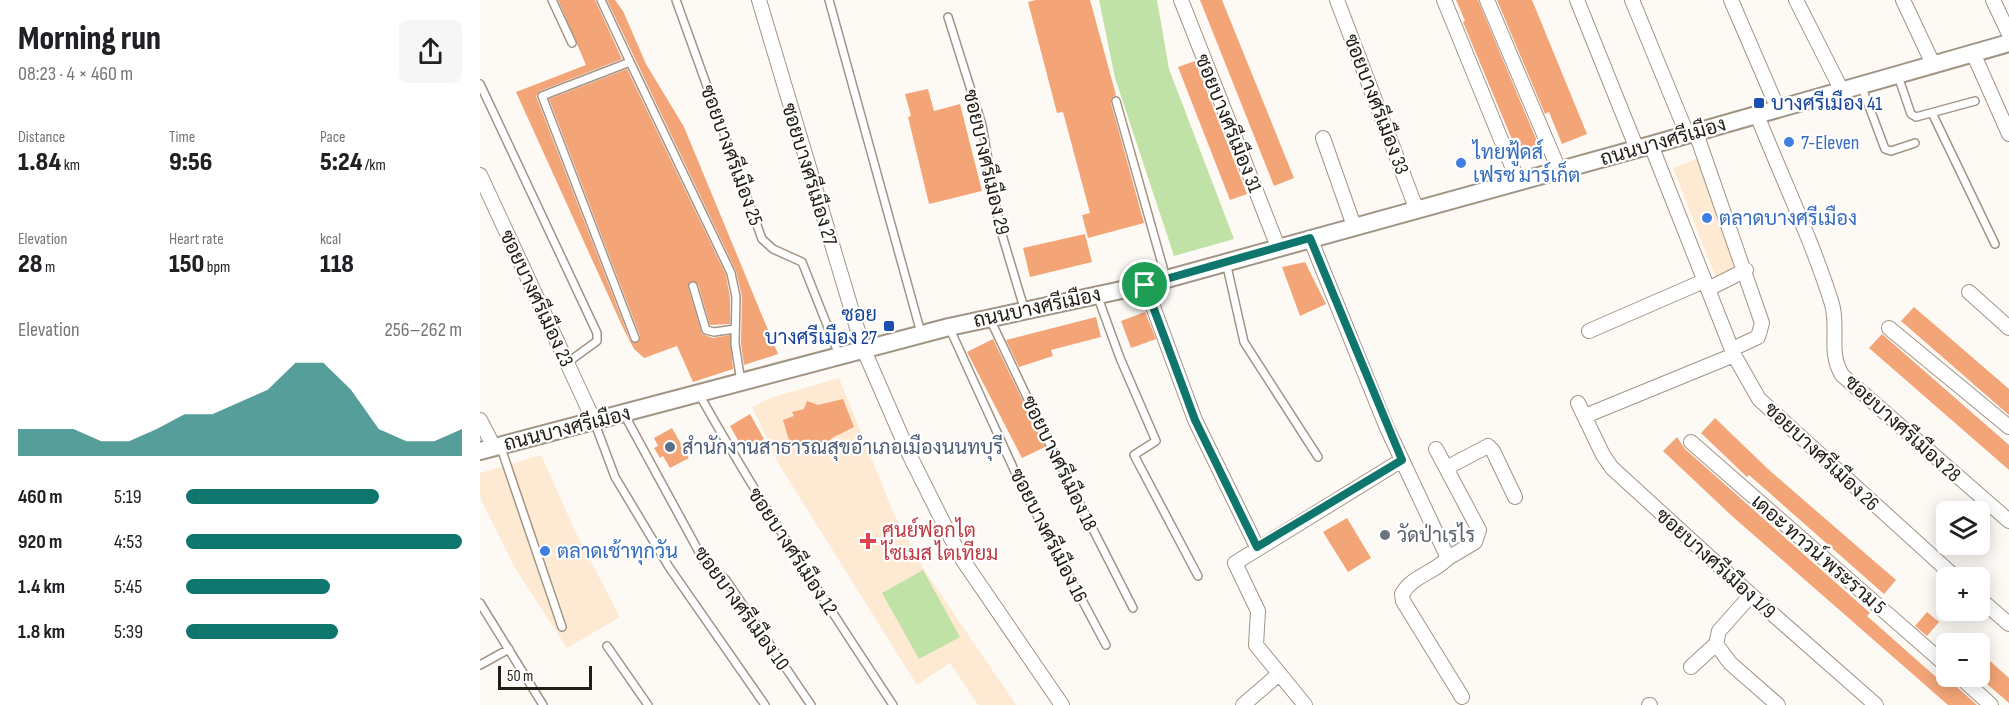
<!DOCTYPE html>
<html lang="en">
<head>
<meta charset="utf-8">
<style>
	:root { --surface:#fff; --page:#f6f6f6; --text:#202124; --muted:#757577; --accent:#0f766e }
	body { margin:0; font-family:"Sofia Sans Condensed",Sarabun,sans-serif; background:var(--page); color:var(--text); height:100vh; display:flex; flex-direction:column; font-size:22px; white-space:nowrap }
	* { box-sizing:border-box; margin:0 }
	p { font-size:20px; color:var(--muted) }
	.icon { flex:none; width:33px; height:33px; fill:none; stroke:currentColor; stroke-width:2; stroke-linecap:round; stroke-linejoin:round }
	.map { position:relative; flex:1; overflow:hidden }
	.drawer { display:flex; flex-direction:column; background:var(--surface); width:480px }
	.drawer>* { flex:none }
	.tools { position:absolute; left:1456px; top:501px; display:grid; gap:12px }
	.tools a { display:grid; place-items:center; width:54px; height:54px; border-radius:9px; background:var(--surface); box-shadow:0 3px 15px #0003; font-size:30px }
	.scale { position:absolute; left:18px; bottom:15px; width:94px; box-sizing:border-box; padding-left:6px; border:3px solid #211c16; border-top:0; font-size:16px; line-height:21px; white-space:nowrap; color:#211c16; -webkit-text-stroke:4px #fff; paint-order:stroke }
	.pin { position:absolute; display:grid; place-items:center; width:51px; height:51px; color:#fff; margin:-26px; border:3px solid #fff; border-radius:50%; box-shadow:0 2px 6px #0007 }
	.round { display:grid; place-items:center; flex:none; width:63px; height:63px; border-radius:9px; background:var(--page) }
	.headline { display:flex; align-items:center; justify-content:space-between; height:102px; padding:0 18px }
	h1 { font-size:33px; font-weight:800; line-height:45px }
	.metrics { display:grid; grid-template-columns:repeat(3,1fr); gap:9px; height:102px; padding:6px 18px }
	.metrics div { display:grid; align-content:center }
	.metrics b { font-size:26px; font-weight:800 }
	.metrics small { font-size:16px; font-weight:400 }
	.metrics p { font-size:16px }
	.chart { height:168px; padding:12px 18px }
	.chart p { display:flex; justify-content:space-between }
	.chart svg { width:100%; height:108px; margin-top:6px; fill:var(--accent); opacity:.7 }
	ul { padding:0 18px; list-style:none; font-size:20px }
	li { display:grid; grid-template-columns:96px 72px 1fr; align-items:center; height:45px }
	li i { height:15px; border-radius:8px; background:var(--accent) }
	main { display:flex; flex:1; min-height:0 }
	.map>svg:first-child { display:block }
	.built { fill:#fee9d2 }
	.green { fill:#c1e2a7 }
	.building { fill:#f4a577 }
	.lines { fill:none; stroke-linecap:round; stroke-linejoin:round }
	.service-casing { stroke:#a29485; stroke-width:10 }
	.minor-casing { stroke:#a29485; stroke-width:16 }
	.tertiary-casing { stroke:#a29485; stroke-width:20 }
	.service { stroke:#fff; stroke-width:7 }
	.minor { stroke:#fff; stroke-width:14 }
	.tertiary { stroke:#fff; stroke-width:16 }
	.route-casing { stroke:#fff; stroke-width:12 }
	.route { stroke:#0f766e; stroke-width:8 }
	.transit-dot { fill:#1a4fb4; stroke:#fff; stroke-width:2 }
	.shop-dot { fill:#3f7fe0; stroke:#fff; stroke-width:2 }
	.service-dot { fill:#5c6f8a; stroke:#fff; stroke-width:2 }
	.worship-dot { fill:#6b7280; stroke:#fff; stroke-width:2 }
	.health-dot { fill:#e0444e; stroke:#fff; stroke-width:2 }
	.labels { text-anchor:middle; stroke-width:4.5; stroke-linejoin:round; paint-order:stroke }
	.transit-label { font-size:20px; fill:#164399; stroke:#fff; text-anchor:start }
	.street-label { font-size:20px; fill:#211c16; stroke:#fff }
	.shop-label { font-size:20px; fill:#366cbe; stroke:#fff; text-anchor:start }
	.service-label { font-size:20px; fill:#4e5e75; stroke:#fff; text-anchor:start }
	.health-label { font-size:20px; fill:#be3a42; stroke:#fff; text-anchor:start }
	.worship-label { font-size:20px; fill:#5b616d; stroke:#fff; text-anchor:start }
</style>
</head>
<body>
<main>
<section class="drawer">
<div class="headline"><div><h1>Morning run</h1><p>08:23 · 4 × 460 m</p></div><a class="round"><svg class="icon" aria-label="share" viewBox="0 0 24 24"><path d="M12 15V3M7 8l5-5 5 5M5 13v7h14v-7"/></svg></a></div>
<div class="metrics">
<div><p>Distance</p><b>1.84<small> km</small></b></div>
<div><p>Time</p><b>9:56</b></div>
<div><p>Pace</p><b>5:24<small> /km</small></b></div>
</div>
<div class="metrics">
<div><p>Elevation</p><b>28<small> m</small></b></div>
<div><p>Heart rate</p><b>150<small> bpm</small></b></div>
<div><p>kcal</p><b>118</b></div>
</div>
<div class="chart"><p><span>Elevation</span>256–262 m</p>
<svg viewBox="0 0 160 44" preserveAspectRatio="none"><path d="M0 44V33L10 33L20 33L30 38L40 38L50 33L60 27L70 27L80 22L90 17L100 6L110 6L120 17L130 33L140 38L150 38L160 33V44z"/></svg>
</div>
<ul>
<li><b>460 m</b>5:19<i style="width:70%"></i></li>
<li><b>920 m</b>4:53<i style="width:100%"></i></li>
<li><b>1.4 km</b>5:45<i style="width:52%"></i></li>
<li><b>1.8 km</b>5:39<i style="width:55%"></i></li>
</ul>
</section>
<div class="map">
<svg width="1529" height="705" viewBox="0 0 1529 705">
	<rect width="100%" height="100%" fill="#fdfaf6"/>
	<!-- built -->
	<path class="built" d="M1218,158L1262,268L1236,278L1193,168Z
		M359,378L413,512L445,571L536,705H498L470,663L437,685L300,466L272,407L293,397Z
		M61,455L96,533L140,617L87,648L35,568L0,497V473Z"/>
	<!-- green -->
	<path class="green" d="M619,0H677L689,69L754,239L694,256L635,78Z
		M443,570L480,637L439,659L402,593Z"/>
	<!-- building -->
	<path class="building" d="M78,0H115L142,59L60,91L56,96L150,340L156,343L160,336L69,99L147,69L246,275L250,298V324L230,325L218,284L212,281L208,287L222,334L233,338L250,335L253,369L213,382L197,346L164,358L154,349L144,330L36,92L106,65Z
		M127,0H135L143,11L166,64L204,127L298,354L264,365L261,344L262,297L256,271Z
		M556,0H610L636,95L632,98L631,103L664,223L608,238L602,215L610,213L583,112L577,113L548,2Z
		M720,0H742L814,178L794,186Z
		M976,0H998L1059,146L1038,154L983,22L985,21Z
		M1017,0H1052L1107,134L1082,144L1069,112L1065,114Z
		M715,61L767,194L750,200L698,67Z
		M448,89L454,111L480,104L502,191L449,204L428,117L431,116L425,94Z
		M605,234L612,262L550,277L543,248Z
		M825,262L846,304L820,316L802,267Z
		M1434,307L1529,389V415L1421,321Z
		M665,312L676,339L651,348L641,321Z
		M616,317L621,337L571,350L573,356L539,367L526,340Z
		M1402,334L1529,445V470L1389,348Z
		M513,339L565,447L542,458L487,352Z
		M363,399L374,427L352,438L344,447L336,443L311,447L303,420L314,416L312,412L324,409L327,401L338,405Z
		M270,414L284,439L264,451L250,426Z
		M1235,418L1289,470L1416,580L1404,594L1269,475L1267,477L1221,433Z
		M192,428L209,458L190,468L183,456L180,458L174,448L178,446L174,438Z
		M1197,437L1205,449L1390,613L1387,616L1465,685L1469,680L1497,705H1468L1252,516L1183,451Z
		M867,518L891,558L868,572L843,532Z
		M1447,612L1459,622L1447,636L1435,626Z
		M1500,652L1529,678V703L1500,678Z"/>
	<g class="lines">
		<defs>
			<path id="service" d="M72,0L92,43
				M121,0L150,62
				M196,0L282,239L293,249L322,262L359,355
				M349,0L441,333
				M468,17L502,125L520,228L544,308
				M1418,76L1431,114L1436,117L1495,101
				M0,84L117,333V341L87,363
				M1381,85L1405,149L1411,151L1435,143
				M636,101L686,278
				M1453,115L1515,244
				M746,262L764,342L838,457
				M213,286L226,330L234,332L255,329
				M617,295L640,358L676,441L654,455L718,576
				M509,317L567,439L653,608
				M469,327L541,485L626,645
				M155,338L62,96L150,62L251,273L256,297L255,344L261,382
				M219,394C279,501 346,603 413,705
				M144,414L225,563L246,580L331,705
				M114,421L135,477L189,567L285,705
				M20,445L82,627
				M0,603L63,705
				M127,646L168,705
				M0,665L29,649"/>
			<path id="minor" d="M279,0L383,348L430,456L480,556L582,705
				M701,0L798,247
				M857,0L936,208
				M964,0L1038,181
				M1007,0L1079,170
				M1097,0L1157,149
				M1152,0L1207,134
				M1251,0L1298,109
				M1316,0L1362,91
				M1423,0L1453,64
				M1513,0L1529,34
				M1493,53L1529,134
				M1277,115C1302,178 1332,240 1352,304C1359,329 1348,352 1362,375L1529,521
				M1216,133L1282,323L1278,337L1252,349
				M843,138L874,226
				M1171,145L1254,355L1279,399L1476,578
				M0,175L114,421
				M830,238L907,428L968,558C954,573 932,576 922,594L923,601L982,697
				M665,285L715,420L777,547
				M1228,289L1266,270
				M1489,292L1529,328
				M1409,328L1529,427
				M1109,331L1224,281
				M1098,403L1123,455L1132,468L1271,595L1396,705
				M1105,416L1254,355
				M0,420L14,447
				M1211,442L1467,666
				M956,449L999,530L995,542L968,558
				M966,468L1008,446L1013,451L1035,497
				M1271,595L1239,631L1236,644L1250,663L1298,705
				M1500,599L1529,624
				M1211,667L1236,644
				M1479,676L1511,705
				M763,705L799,674
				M825,705L776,645L778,611L755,563L922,460
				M1169,705H1170"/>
			<path id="tertiary" d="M0,451L469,327L665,285L1171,145L1529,43"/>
		</defs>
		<!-- service casing -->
		<use href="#service" class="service-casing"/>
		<!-- minor casing -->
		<use href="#minor" class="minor-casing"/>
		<!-- tertiary casing -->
		<use href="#tertiary" class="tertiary-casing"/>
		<!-- service -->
		<use href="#service" class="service"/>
		<!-- minor -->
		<use href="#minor" class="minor"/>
		<!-- tertiary -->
		<use href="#tertiary" class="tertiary"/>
	</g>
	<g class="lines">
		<defs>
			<path id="route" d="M830,238L922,460L777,547L715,420L665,285Z"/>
		</defs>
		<!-- route casing -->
		<use href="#route" class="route-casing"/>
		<!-- route -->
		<use href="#route" class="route"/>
	</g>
	<!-- markers -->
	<g class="transit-dot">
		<rect x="1273" y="97" width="12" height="12" rx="3"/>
		<rect x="403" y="320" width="12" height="12" rx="3"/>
	</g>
	<g class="shop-dot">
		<circle cx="1309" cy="142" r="6"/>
		<circle cx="981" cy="163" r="6"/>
		<circle cx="1227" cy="218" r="6"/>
		<circle cx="65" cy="551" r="6"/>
	</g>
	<circle class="service-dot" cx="190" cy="447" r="6"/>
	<circle class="worship-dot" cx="905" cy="535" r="6"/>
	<path class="health-dot" d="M385 532h6v6h6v6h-6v6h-6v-6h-6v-6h6z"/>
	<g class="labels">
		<!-- transit labels -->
		<g class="transit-label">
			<text x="1291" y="110">บางศรีเมือง 41</text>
			<text x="397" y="321" text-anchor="end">ซอย<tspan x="397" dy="23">บางศรีเมือง 27</tspan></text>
		</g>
		<!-- street labels -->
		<g class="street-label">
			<text transform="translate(897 104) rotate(69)" y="7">ซอยบางศรีเมือง 33</text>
			<text transform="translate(749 123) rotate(68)" y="7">ซอยบางศรีเมือง 31</text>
			<text transform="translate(1183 141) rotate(-16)" y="7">ถนนบางศรีเมือง</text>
			<text transform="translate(252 155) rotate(70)" y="7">ซอยบางศรีเมือง 25</text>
			<text transform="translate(507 162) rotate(77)" y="7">ซอยบางศรีเมือง 29</text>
			<text transform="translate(330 174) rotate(73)" y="7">ซอยบางศรีเมือง 27</text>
			<text transform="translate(57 298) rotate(65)" y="7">ซอยบางศรีเมือง 23</text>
			<text transform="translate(557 307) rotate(-12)" y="7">ถนนบางศรีเมือง</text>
			<text transform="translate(87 428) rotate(-14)" y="7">ถนนบางศรีเมือง</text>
			<text transform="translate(1423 428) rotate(42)" y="7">ซอยบางศรีเมือง 28</text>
			<text transform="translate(1342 456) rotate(43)" y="7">ซอยบางศรีเมือง 26</text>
			<text transform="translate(580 463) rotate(64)" y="7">ซอยบางศรีเมือง 18</text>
			<text transform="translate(569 535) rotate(63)" y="7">ซอยบางศรีเมือง 16</text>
			<text transform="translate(313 551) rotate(57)" y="7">ซอยบางศรีเมือง 12</text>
			<text transform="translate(1339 554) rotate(41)" y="7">เดอะ ทาวน์ พระราม 5</text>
			<text transform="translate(1236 563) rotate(42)" y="7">ซอยบางศรีเมือง 1/9</text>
			<text transform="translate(262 608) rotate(54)" y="7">ซอยบางศรีเมือง 10</text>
		</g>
		<!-- shop labels -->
		<g class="shop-label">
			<text x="1321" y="149">7-Eleven</text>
			<text x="993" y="159">ไทยฟู้ดส์<tspan x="993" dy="23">เฟรซ มาร์เก็ต</tspan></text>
			<text x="1239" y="225">ตลาดบางศรีเมือง</text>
			<text x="77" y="558">ตลาดเช้าทุกวัน</text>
		</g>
		<!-- service labels -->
		<g class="service-label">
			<text x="202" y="454">สำนักงานสาธารณสุขอำเภอเมืองนนทบุรี</text>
		</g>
		<!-- health labels -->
		<g class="health-label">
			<text x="402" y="537">ศูนย์ฟอกไต<tspan x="402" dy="23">ไซเมส ไตเทียม</tspan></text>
		</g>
		<!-- worship labels -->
		<g class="worship-label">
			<text x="917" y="542">วัดป่าเรไร</text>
		</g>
	</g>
</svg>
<div class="tools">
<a><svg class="icon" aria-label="layers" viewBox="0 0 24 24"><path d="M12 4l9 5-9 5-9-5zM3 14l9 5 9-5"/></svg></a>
<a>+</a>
<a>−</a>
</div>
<div class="scale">50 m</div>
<div class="pin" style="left:665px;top:285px;background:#1e9e55"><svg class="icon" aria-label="arrive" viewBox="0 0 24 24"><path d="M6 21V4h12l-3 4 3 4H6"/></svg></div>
</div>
</main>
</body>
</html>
